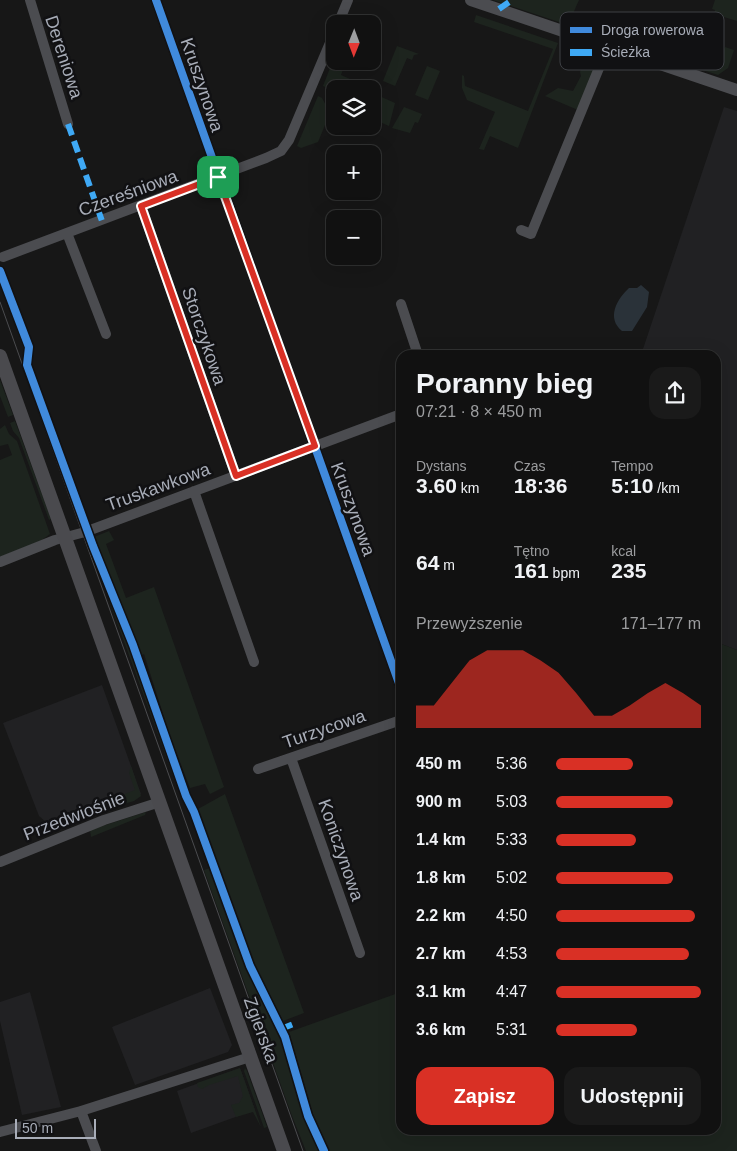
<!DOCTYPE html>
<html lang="pl">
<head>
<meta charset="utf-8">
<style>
	:root { --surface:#111; --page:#1a1a1a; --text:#f1f3f6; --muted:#9c9d9f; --line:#303131; --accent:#d93025 }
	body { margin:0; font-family:Helvetica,sans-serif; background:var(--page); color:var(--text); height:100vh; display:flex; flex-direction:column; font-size:19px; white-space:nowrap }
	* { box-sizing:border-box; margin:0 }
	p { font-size:16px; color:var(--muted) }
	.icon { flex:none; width:28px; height:28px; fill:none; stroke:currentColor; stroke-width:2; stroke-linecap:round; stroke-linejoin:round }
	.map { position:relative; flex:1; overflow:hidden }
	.details { position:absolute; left:396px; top:350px; width:325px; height:785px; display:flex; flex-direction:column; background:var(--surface); border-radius:15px; box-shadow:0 5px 20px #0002,0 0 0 1px var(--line) }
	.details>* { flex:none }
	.needle { width:32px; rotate:181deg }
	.buttons { position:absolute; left:326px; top:15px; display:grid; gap:10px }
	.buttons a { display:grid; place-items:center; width:55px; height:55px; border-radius:10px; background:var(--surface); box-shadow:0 5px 20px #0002,0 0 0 1px var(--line); font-size:25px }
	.scale { position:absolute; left:15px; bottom:12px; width:81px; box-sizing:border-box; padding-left:5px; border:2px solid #a8adb8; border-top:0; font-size:14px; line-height:18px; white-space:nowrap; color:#a8adb8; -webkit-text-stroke:4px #111113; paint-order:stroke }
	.pin { position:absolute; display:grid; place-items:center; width:42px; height:42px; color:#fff; margin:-21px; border-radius:10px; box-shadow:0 2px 8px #0006 }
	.round { display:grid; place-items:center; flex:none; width:52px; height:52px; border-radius:15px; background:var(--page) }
	.head { display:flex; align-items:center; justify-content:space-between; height:85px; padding:0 20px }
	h1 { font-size:28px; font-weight:600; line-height:38px }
	.figures { display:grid; grid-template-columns:repeat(3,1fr); gap:8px; height:85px; padding:5px 20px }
	.figures div { display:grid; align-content:center }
	.figures b { font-size:21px; font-weight:600 }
	.figures small { font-size:14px; font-weight:400 }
	.figures p { font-size:14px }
	.chart { height:140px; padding:10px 20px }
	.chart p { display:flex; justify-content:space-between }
	.chart svg { width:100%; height:90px; margin-top:5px; fill:var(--accent); opacity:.7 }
	.primary-button { display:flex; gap:10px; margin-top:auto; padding:10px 20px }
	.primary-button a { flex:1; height:58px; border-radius:15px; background:var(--accent); color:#fff; font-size:20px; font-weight:600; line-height:58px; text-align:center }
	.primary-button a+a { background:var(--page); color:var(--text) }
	ul { padding:0 20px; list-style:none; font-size:16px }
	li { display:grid; grid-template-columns:80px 60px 1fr; align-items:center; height:38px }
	li i { height:12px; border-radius:6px; background:var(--accent) }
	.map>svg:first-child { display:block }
	.built { fill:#212123 }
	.green { fill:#1d241e }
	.water { fill:#2a3239 }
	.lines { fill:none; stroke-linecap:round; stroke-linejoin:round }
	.minor { stroke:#4b4c50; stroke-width:10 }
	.tertiary { stroke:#4b4c50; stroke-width:12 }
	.secondary { stroke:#4a4a4e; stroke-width:14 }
	.tram { stroke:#4b4c4f; stroke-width:1 }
	.quiet { stroke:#3fa9f5; stroke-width:6; stroke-dasharray:12 6; stroke-linecap:butt }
	.cycleway-casing { stroke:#111113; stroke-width:11 }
	.cycleway { stroke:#408adc; stroke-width:8 }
	.route-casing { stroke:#fff; stroke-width:10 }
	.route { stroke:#d93025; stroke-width:6 }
	.labels { text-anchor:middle; stroke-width:5; stroke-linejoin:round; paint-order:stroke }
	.street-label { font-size:18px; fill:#a8adb8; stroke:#111113 }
	.key { fill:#111113; stroke:#3e4045; stroke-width:1 }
	.key-label { font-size:14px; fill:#a8adb8 }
</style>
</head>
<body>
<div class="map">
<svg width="737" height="1151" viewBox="0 0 737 1151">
	<rect width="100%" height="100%" fill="#171717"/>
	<!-- built -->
	<path class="built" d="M724,107L737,111V650L716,642V434L722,421L716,418V355H641Z
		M102,685L141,794L53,828L39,816L3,723Z
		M210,988L232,1045L228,1052L135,1085L112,1027Z
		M30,992L61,1107L22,1115L0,1021V1002Z
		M240,1068L255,1110L191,1133L177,1091Z"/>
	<!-- green -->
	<path class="green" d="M493,0H579L568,25Z
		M715,0H737V21L714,14L715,10L712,9Z
		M476,15L558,43L518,148L490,136L484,150L479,149L495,112L467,100L462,88V75L464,76L465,86L528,111L553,49L474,22Z
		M397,46L419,54L414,55L412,60L407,58L395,86L383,81Z
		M725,47L734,50L728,68L718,75L666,58L664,54L672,55L675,48L678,49L676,56L716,70Z
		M580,52L599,58L578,110L545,96L558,88L573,91L581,76L580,72L583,63L576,60Z
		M335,55V61H346L341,75L350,79L346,89L339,86L335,91L323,86Z
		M427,66L440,71L428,100L415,95Z
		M377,95L395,103L389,126L373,119V105Z
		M318,96L322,98L330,113L318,142L301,148L297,146Z
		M404,107L422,114L418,123L415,122L410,133L392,128Z
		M0,277L28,348L27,359L0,283Z
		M0,380L13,415L8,417L0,396Z
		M15,421L51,519L49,520L19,438L13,431L10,423Z
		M5,425L9,434L17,441L50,534L42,540L0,557V460L12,455L8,444L0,446V429Z
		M109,531L114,540L106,544L126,598L154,587L224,787L210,794L205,784L190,788L171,739L144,654L142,655L94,537Z
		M86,537L109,586L176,775L173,776Z
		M716,642L737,650V1151H330L313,1114L289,1032L401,992V1130H716Z
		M131,766L141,796L134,801L96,812L92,807L135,790L129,773Z
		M225,794L304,1013L283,1021L254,963L198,809Z
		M146,812L145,815L91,837L90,830Z
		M192,812L248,967L284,1038L307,1117L322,1151H306L292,1116L204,870L210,868Z
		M240,1068L261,1127L253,1112L236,1117L231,1105L239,1103L243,1096L238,1076L209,1085L202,1089L198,1087L197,1083Z
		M245,1068L247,1071L267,1127L264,1128L244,1071Z"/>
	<!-- water -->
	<path class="water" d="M641,285L649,292L647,307L632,331H622C606,318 617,299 629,288H637Z"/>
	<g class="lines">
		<!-- minor -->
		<path class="minor" d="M30,0L68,124
			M156,0L401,689
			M338,24L348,0
			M141,206L236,476
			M521,230L531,234L608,46
			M67,233L106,334
			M3,257L266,158L281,151L289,140L335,31
			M401,304L418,355
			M194,491L254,662
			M0,562L55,540L85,532L401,414
			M291,758L360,953
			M258,769L401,720
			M0,862L104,820L160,802
			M81,1111L96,1151
			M0,1132L81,1111L250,1057"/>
		<!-- tertiary -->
		<path class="tertiary" d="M471,0L737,90"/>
		<!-- secondary -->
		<path class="secondary" d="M0,356L284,1151"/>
		<!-- tram -->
		<path class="tram" d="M0,302L303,1151"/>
		<!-- quiet -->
		<path class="quiet" d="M499,9L512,0
			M68,124L102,221
			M281,1029L296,1023"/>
		<defs>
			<path id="cycleway" d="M156,0L401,689
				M0,271L29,347L27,365L93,546L133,645L186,796L194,812L250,966L285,1037L308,1116L324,1151"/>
		</defs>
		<!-- cycleway casing -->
		<use href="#cycleway" class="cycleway-casing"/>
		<!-- cycleway -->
		<use href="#cycleway" class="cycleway"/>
	</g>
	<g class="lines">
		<defs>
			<path id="route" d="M218,177L315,446L236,476L141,206Z"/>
		</defs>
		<!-- route casing -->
		<use href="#route" class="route-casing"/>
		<!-- route -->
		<use href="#route" class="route"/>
	</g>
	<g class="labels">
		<!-- street labels -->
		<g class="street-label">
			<text transform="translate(64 57) rotate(72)" y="6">Dereniowa</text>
			<text transform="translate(202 85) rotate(71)" y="6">Kruszynowa</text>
			<text transform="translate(128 193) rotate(-20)" y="6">Czereśniowa</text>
			<text transform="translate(204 336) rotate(71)" y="6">Storczykowa</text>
			<text transform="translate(158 487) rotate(-20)" y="6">Truskawkowa</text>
			<text transform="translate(353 509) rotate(70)" y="6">Kruszynowa</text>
			<text transform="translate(324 729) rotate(-19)" y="6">Turzycowa</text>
			<text transform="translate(74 816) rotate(-21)" y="6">Przedwiośnie</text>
			<text transform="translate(341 850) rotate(71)" y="6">Koniczynowa</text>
			<text transform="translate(261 1030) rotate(70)" y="6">Zgierska</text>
		</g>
	</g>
	<!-- legend -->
	<rect x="560" y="12" width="164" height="58" rx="8" class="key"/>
	<rect x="570" y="27" width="22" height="6" fill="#408adc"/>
	<rect x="570" y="49" width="22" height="7" fill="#3fa9f5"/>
	<g class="key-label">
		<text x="601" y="35">Droga rowerowa</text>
		<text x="601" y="57">Ścieżka</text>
	</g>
</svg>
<div class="buttons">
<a><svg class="needle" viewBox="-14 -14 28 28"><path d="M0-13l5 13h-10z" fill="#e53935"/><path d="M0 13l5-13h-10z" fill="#9c9d9f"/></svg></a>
<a><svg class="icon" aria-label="layers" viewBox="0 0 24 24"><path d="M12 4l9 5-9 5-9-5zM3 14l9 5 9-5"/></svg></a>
<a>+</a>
<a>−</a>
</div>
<div class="scale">50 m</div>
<div class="pin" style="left:218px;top:177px;background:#1e9e55"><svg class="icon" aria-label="arrive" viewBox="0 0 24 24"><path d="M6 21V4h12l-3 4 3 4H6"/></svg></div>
<section class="details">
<div class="head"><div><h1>Poranny bieg</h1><p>07:21 · 8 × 450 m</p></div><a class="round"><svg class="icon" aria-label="share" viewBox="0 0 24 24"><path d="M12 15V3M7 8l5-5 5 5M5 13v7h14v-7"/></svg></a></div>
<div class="figures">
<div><p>Dystans</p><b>3.60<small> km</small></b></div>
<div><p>Czas</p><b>18:36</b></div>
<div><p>Tempo</p><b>5:10<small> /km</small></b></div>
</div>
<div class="figures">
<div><b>64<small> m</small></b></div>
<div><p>Tętno</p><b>161<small> bpm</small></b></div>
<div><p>kcal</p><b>235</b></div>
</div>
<div class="chart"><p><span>Przewyższenie</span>171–177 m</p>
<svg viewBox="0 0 160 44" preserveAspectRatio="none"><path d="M0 44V33L10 33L20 22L30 11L40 6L50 6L60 6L70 11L80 17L90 27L100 38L110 38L120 33L130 27L140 22L150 27L160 33V44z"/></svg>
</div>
<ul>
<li><b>450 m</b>5:36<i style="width:53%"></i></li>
<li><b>900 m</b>5:03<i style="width:81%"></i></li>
<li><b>1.4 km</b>5:33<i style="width:55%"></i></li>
<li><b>1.8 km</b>5:02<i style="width:81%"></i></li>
<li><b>2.2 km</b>4:50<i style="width:96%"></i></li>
<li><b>2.7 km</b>4:53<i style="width:92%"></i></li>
<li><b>3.1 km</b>4:47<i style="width:100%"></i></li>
<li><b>3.6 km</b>5:31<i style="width:56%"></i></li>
</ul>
<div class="primary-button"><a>Zapisz</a><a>Udostępnij</a></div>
</section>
</div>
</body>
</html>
